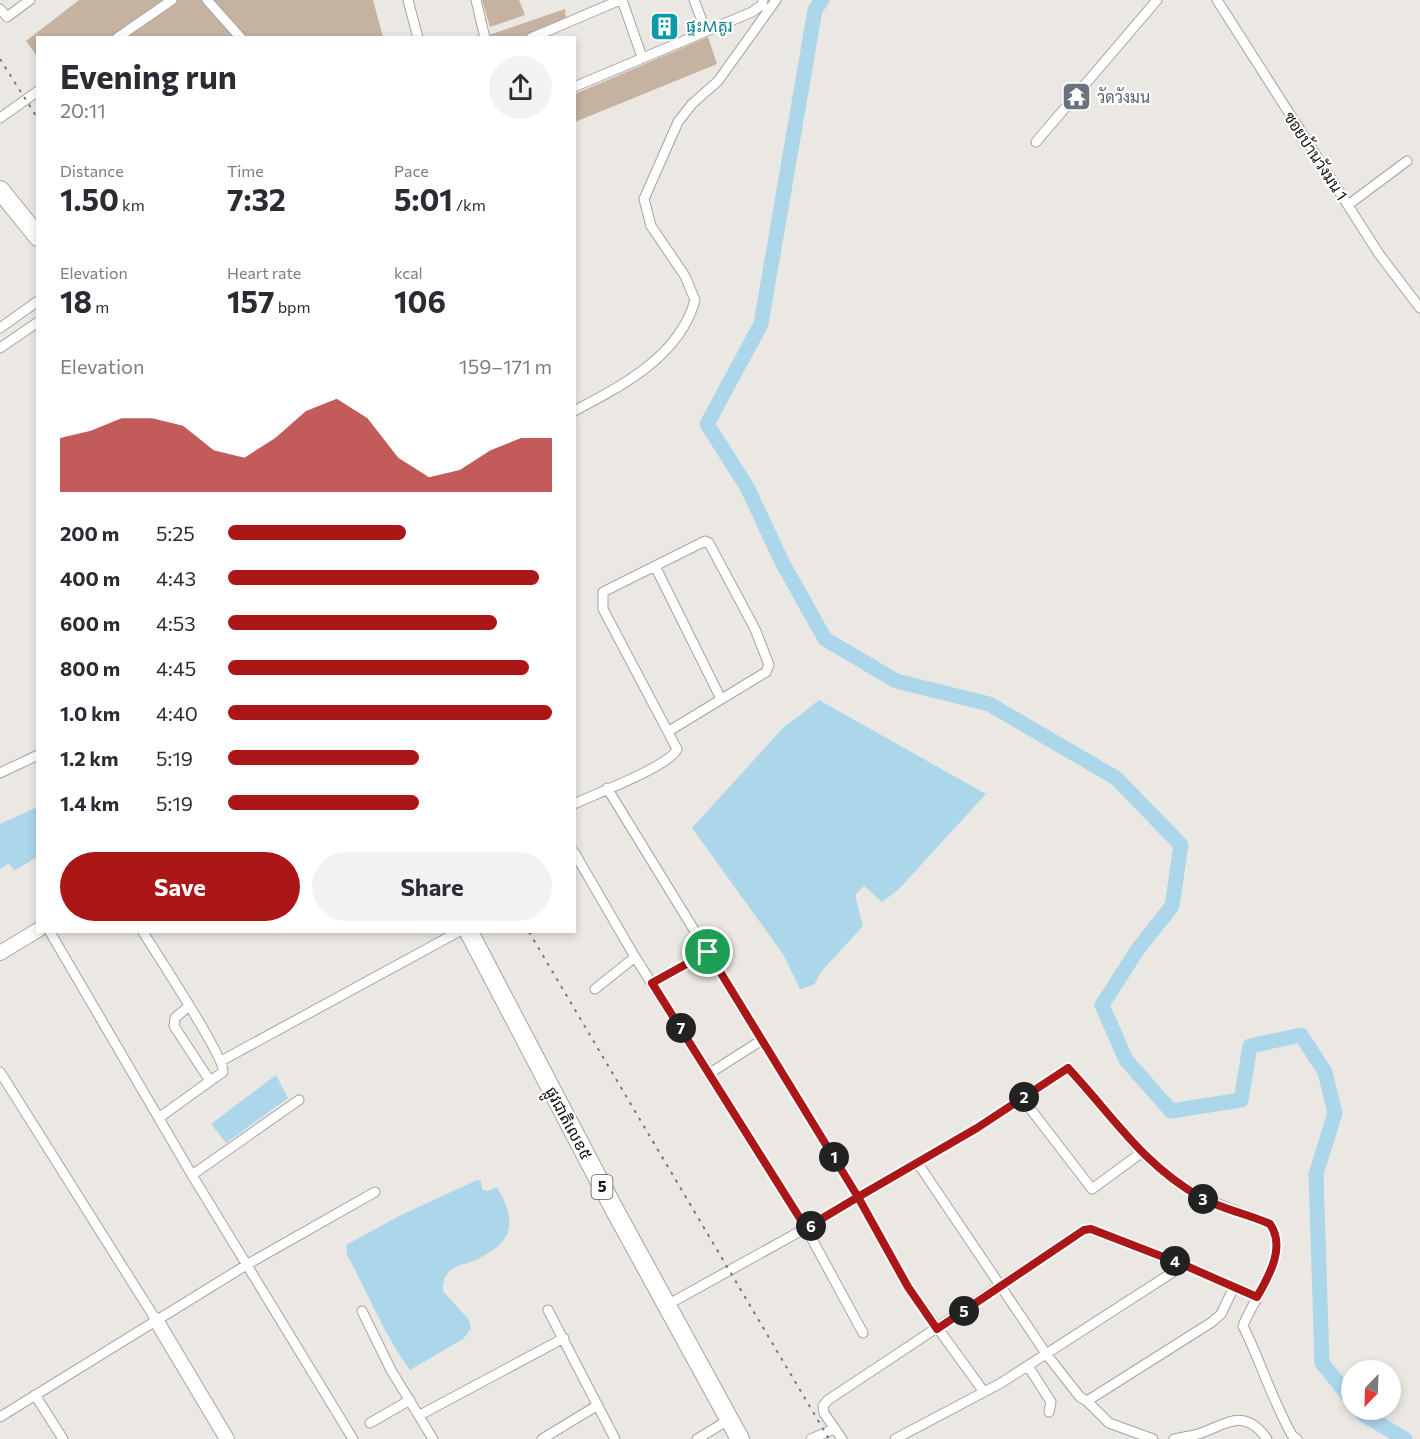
<!DOCTYPE html>
<html lang="en">
<head>
<meta charset="utf-8">
<style>
	:root { --surface:#fff; --page:#f2f2f3; --text:#2b2b33; --muted:#7c7c81; --accent:#aa1716 }
	body { margin:0; font-family:Commissioner,"Noto Sans Khmer",Sarabun,sans-serif; background:var(--page); color:var(--text); height:100vh; display:flex; flex-direction:column; font-size:22px; white-space:nowrap }
	* { box-sizing:border-box; margin:0 }
	p { font-size:20px; color:var(--muted) }
	.icon { flex:none; width:33px; height:33px; fill:none; stroke:currentColor; stroke-width:2; stroke-linecap:round; stroke-linejoin:round }
	.map { position:relative; flex:1; overflow:hidden }
	.sheet { position:absolute; left:36px; top:36px; width:540px; height:897px; display:flex; flex-direction:column; background:var(--surface); border-radius:0px; box-shadow:0 3px 9px #0003 }
	.sheet>* { flex:none }
	.needle { width:39px; rotate:203deg }
	.fabs { position:absolute; left:1341px; top:1360px; display:grid; gap:12px }
	.fabs a { display:grid; place-items:center; width:60px; height:60px; border-radius:50%; background:var(--surface); box-shadow:0 3px 9px #0003; font-size:30px }
	.pin { position:absolute; display:grid; place-items:center; width:51px; height:51px; color:#fff; margin:-26px; border:3px solid #fff; border-radius:50%; box-shadow:0 2px 6px #0007 }
	.km { position:absolute; width:30px; height:30px; margin:-15px; border-radius:50%; background:#222; color:#fff; font-size:16px; line-height:30px; text-align:center }
	.round { display:grid; place-items:center; flex:none; width:63px; height:63px; border-radius:32px; background:var(--page) }
	.headline { display:flex; align-items:center; justify-content:space-between; height:102px; padding:0 24px }
	h1 { font-size:33px; font-weight:700; line-height:45px }
	.stats { display:grid; grid-template-columns:repeat(3,1fr); gap:9px; height:102px; padding:6px 24px }
	.stats div { display:grid; align-content:center }
	.stats b { font-size:30px; font-weight:700 }
	.stats small { font-size:16px; font-weight:400 }
	.stats p { font-size:16px }
	.chart { height:168px; padding:12px 24px }
	.chart p { display:flex; justify-content:space-between }
	.chart svg { width:100%; height:108px; margin-top:6px; fill:var(--accent); opacity:.7 }
	.action { display:flex; gap:12px; margin-top:auto; padding:12px 24px }
	.action a { flex:1; height:69px; border-radius:36px; background:var(--accent); color:#fff; font-size:24px; font-weight:700; line-height:69px; text-align:center }
	.action a+a { background:var(--page); color:var(--text) }
	ul { padding:0 24px; list-style:none; font-size:20px }
	li { display:grid; grid-template-columns:96px 72px 1fr; align-items:center; height:45px }
	li i { height:15px; border-radius:8px; background:var(--accent) }
	.map>svg:first-child { display:block }
	.green { fill:#c6b2a1 }
	.water { fill:#acd7ea }
	.lines { fill:none; stroke-linecap:round; stroke-linejoin:round }
	.river { stroke:#acd7ea; stroke-width:15 }
	.street-casing { stroke:#a7a3a0; stroke-width:11 }
	.secondary-casing { stroke:#a7a3a0; stroke-width:16 }
	.highway-casing { stroke:#a7a3a0; stroke-width:20 }
	.street { stroke:#fff; stroke-width:9 }
	.secondary { stroke:#fff; stroke-width:14 }
	.highway { stroke:#fff; stroke-width:18 }
	.rail { stroke:#7a7875; stroke-width:2; stroke-dasharray:3 6; stroke-linecap:butt }
	.route-casing { stroke:#fff; stroke-width:12 }
	.route { stroke:#aa1716; stroke-width:8 }
	.labels { text-anchor:middle; stroke-width:4.5; stroke-linejoin:round; paint-order:stroke }
	.shield { fill:#fff; stroke:#585857; stroke-width:1.5 }
	.shield-label { font-size:15px; font-weight:bold; fill:#11100f }
	.culture-label { font-size:16px; fill:#0d838f; stroke:#fff; text-anchor:start }
	.worship-label { font-size:16px; fill:#5b616d; stroke:#fff; text-anchor:start }
	.street-label { font-size:16px; fill:#11100f; stroke:#fff }
</style>
</head>
<body>
<div class="map">
<svg width="1420" height="1439" viewBox="0 0 1420 1439">
	<rect width="100%" height="100%" fill="#ebe8e4"/>
	<!-- green -->
	<path class="green" d="M79,0H373L383,37L38,38L37,56L26,41Z
		M482,0H519L525,15L490,27Z
		M565,9L566,21L525,37H489V35Z
		M708,37L717,64L575,122V94Z"/>
	<!-- water -->
	<path class="water" d="M819,700L986,794L898,890L882,902L864,886L855,895L863,926L821,972L814,985L800,989L783,954L692,828L782,729Z
		M37,807V857L14,871L9,863L0,869V824Z
		M276,1075L288,1098L226,1143L211,1124Z
		M477,1180L481,1181L482,1189L487,1191L497,1187C518,1223 514,1243 473,1261C466,1264 457,1265 451,1270C444,1275 443,1284 443,1291L469,1320L471,1329L463,1339L410,1370C384,1335 368,1293 347,1255L346,1245L401,1215Z"/>
	<g class="lines">
		<!-- river -->
		<path class="river" d="M822,0L815,10L761,324L707,424L747,487L782,562L825,639L896,681L989,704L1116,778L1181,845L1172,906L1138,949L1102,1005L1126,1060L1171,1111L1241,1100L1250,1046L1301,1035L1325,1072L1335,1113L1316,1174L1322,1363L1352,1400
			M1359,1410L1364,1415L1405,1439"/>
		<defs>
			<path id="street" d="M207,0L241,38
				M408,0L418,38
				M476,0L485,38
				M622,0L642,57
				M694,0L706,31
				M1217,0L1379,254L1420,308
				M0,9L7,17L30,0
				M117,38L172,0
				M531,38L620,0
				M574,87L752,12L762,5L763,0
				M0,118L38,91
				M1036,142L1157,0
				M1348,205L1407,161
				M0,328L38,301
				M0,348L38,322
				M574,411C622,386 680,356 695,300L685,276L651,226L644,199L678,122L692,104L718,81L776,0
				M655,566L721,699
				M0,773L38,755
				M607,788L858,1197L908,1287L984,1392
				M574,804C595,794 670,766 677,749L603,609V592L705,541L709,543L755,629L769,665L766,672L669,731
				M574,852L635,957L806,1228L863,1333
				M50,932L192,1175L353,1439
				M143,932C154,950 226,1059 223,1072L210,1081L174,1026L175,1018L189,1006
				M652,983L708,952
				M595,989L635,957
				M221,1061L458,932
				M0,1072L156,1320
				M710,1073L762,1040
				M1022,1098L1092,1189L1141,1153
				M160,1117L210,1081
				M917,1162L1047,1355L1080,1397L1087,1401L1212,1322L1221,1314L1234,1287
				M192,1175L299,1100
				M667,1305L806,1228L977,1128L1068,1068L1141,1153L1180,1184L1203,1198L1270,1224C1292,1256 1254,1296 1243,1326C1261,1362 1272,1400 1292,1435L1297,1439
				M548,1310L615,1439
				M362,1311L391,1370L433,1439
				M1028,1366L1051,1402L1049,1412
				M35,1395L63,1439
				M1087,1401L1109,1423L1153,1439
				M420,1415L564,1338
				M0,1417L248,1264L375,1192
				M370,1423L410,1400
				M542,1439L598,1405
				M697,1439L730,1419
				M811,1439L834,1429
				M842,1439L824,1413L823,1406L828,1400L1084,1230L1091,1229L1184,1265L1257,1297
				M895,1439L1001,1383L1184,1265
				M1174,1439C1182,1437 1191,1436 1198,1434C1226,1425 1244,1406 1267,1439"/>
			<path id="secondary" d="M0,953L38,930
				M156,1320L227,1439"/>
			<path id="highway" d="M0,190L38,237
				M469,932L613,1207L740,1439"/>
		</defs>
		<!-- street casing -->
		<use href="#street" class="street-casing"/>
		<!-- secondary casing -->
		<use href="#secondary" class="secondary-casing"/>
		<!-- highway casing -->
		<use href="#highway" class="highway-casing"/>
		<!-- street -->
		<use href="#street" class="street"/>
		<!-- secondary -->
		<use href="#secondary" class="secondary"/>
		<!-- highway -->
		<use href="#highway" class="highway"/>
		<!-- rail -->
		<path class="rail" d="M0,59L38,119
			M529,932L829,1439"/>
	</g>
	<g class="lines">
		<defs>
			<path id="route" d="M708,952L858,1197L977,1128L1068,1068C1113,1116 1141,1163 1200,1197C1221,1209 1248,1214 1270,1224C1286,1247 1269,1276 1257,1297L1184,1265L1091,1229L1084,1230L937,1329L908,1287L858,1197L806,1228L652,983L708,952"/>
		</defs>
		<!-- route casing -->
		<use href="#route" class="route-casing"/>
		<!-- route -->
		<use href="#route" class="route"/>
	</g>
	<!-- icons -->
	<defs>
		<symbol id="building-square" viewBox="-11 -11 22 22"><rect x="-9" y="-9" width="18" height="18" rx="4" fill="#0f9aa8" stroke="#fff"/><path d="M-4-6H4V6H1V3H-1V6H-4ZM-2.5-4.3h1.7v1.8h-1.7ZM.8-4.3h1.7v1.8H.8ZM-2.5-1h1.7V.8h-1.7ZM.8-1h1.7V.8H.8Z" fill="#fff"/></symbol>
		<symbol id="temple-square" viewBox="-11 -11 22 22"><rect x="-9" y="-9" width="18" height="18" rx="4" fill="#6b7280" stroke="#fff"/><path d="M0-6L5-2H3V0L6.5 2.5H4V6H1.5V3h-3V6H-4V2.5H-6.5L-3 0V-2H-5Z" fill="#fff"/></symbol>
	</defs>
	<g fill-rule="evenodd">
		<use href="#building-square" x="648" y="10" width="33" height="33"/>
		<use href="#temple-square" x="1060" y="80" width="33" height="33"/>
	</g>
	<g class="labels">
		<!-- shield labels -->
		<rect class="shield" x="591.5" y="1175" width="21" height="24" rx="4.5"/>
		<g class="shield-label">
			<text x="602" y="1192">5</text>
		</g>
		<!-- culture labels -->
		<g class="culture-label">
			<text x="686" y="32">ផ្ទះMគូរ</text>
		</g>
		<!-- worship labels -->
		<g class="worship-label">
			<text x="1097" y="103">วัดวังมน</text>
		</g>
		<!-- street labels -->
		<g class="street-label">
			<text transform="translate(1316 156) rotate(57)" y="6">ซอยบ้านวังมน 1</text>
			<text transform="translate(569 1123) rotate(62)" y="6">ផ្លូវជាតិលេខ៥</text>
		</g>
	</g>
</svg>
<div class="fabs">
<a><svg class="needle" viewBox="-14 -14 28 28"><path d="M0-13l5 13h-10z" fill="#e53935"/><path d="M0 13l5-13h-10z" fill="#7c7c81"/></svg></a>
</div>
<div class="pin" style="left:708px;top:952px;background:#1e9e55"><svg class="icon" aria-label="arrive" viewBox="0 0 24 24"><path d="M6 21V4h12l-3 4 3 4H6"/></svg></div>
<b class="km" style="left:834px;top:1157px">1</b>
<b class="km" style="left:1024px;top:1097px">2</b>
<b class="km" style="left:1203px;top:1199px">3</b>
<b class="km" style="left:1175px;top:1261px">4</b>
<b class="km" style="left:964px;top:1311px">5</b>
<b class="km" style="left:811px;top:1226px">6</b>
<b class="km" style="left:681px;top:1028px">7</b>
<section class="sheet">
<div class="headline"><div><h1>Evening run</h1><p>20:11</p></div><a class="round"><svg class="icon" aria-label="share" viewBox="0 0 24 24"><path d="M12 15V3M7 8l5-5 5 5M5 13v7h14v-7"/></svg></a></div>
<div class="stats">
<div><p>Distance</p><b>1.50<small> km</small></b></div>
<div><p>Time</p><b>7:32</b></div>
<div><p>Pace</p><b>5:01<small> /km</small></b></div>
</div>
<div class="stats">
<div><p>Elevation</p><b>18<small> m</small></b></div>
<div><p>Heart rate</p><b>157<small> bpm</small></b></div>
<div><p>kcal</p><b>106</b></div>
</div>
<div class="chart"><p><span>Elevation</span>159–171 m</p>
<svg viewBox="0 0 160 44" preserveAspectRatio="none"><path d="M0 44V22L10 19L20 14L30 14L40 17L50 27L60 30L70 22L80 11L90 6L100 14L110 30L120 38L130 35L140 27L150 22L160 22V44z"/></svg>
</div>
<ul>
<li><b>200 m</b>5:25<i style="width:55%"></i></li>
<li><b>400 m</b>4:43<i style="width:96%"></i></li>
<li><b>600 m</b>4:53<i style="width:83%"></i></li>
<li><b>800 m</b>4:45<i style="width:93%"></i></li>
<li><b>1.0 km</b>4:40<i style="width:100%"></i></li>
<li><b>1.2 km</b>5:19<i style="width:59%"></i></li>
<li><b>1.4 km</b>5:19<i style="width:59%"></i></li>
</ul>
<div class="action"><a>Save</a><a>Share</a></div>
</section>
</div>
</body>
</html>
